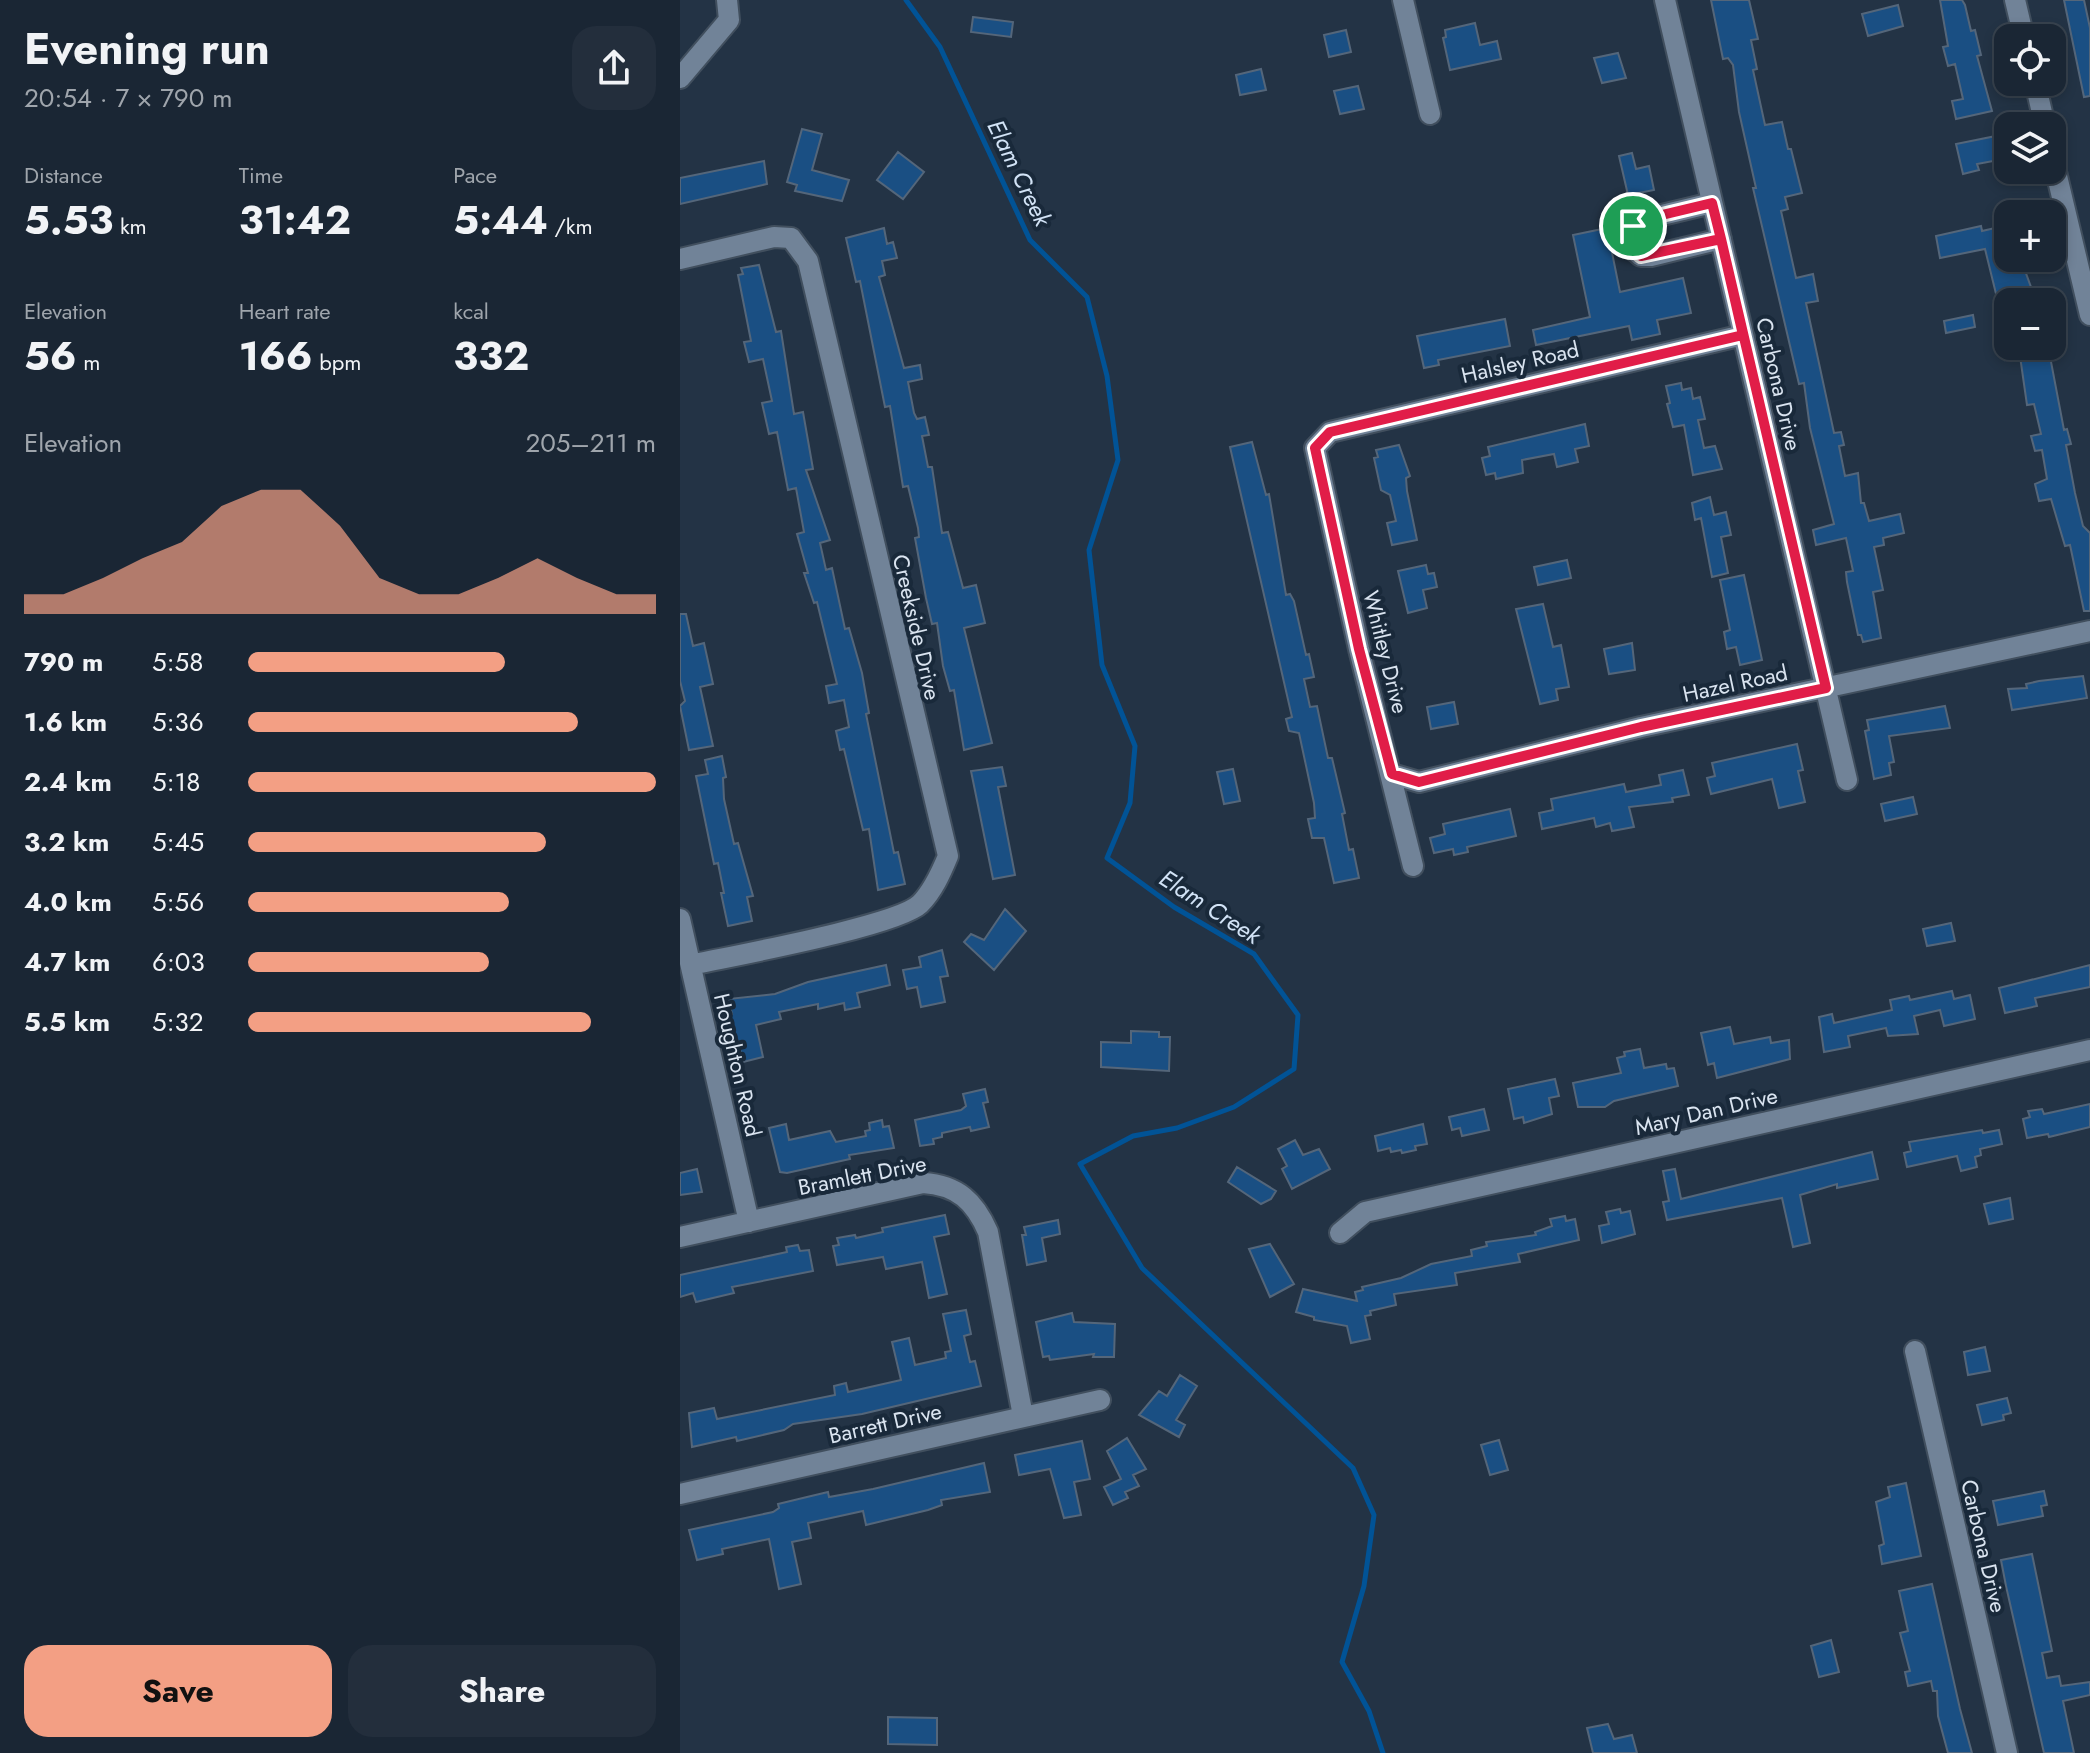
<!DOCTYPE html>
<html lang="en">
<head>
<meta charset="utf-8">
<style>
	:root { --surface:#1a2634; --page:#232e3c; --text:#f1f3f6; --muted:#9fa5ac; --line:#38434f; --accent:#f39f84 }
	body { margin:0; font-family:Jost,sans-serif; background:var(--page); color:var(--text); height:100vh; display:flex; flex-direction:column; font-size:30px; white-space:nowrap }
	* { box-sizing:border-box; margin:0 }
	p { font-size:26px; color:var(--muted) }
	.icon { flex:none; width:44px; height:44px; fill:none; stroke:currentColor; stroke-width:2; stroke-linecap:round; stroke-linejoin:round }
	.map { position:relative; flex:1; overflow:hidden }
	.side { display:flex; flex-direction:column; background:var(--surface); width:680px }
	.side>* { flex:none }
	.controls { position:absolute; left:1314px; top:24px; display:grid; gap:16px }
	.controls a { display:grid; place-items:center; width:72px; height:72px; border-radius:16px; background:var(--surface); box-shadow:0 4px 12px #0003,0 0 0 2px var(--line); font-size:40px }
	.pin { position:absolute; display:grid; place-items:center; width:68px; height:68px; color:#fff; margin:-34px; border:4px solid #fff; border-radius:50%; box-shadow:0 2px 8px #0007 }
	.round { display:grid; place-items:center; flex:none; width:84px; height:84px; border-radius:24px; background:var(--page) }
	.overview { display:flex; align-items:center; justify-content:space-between; height:136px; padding:0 24px }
	h1 { font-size:44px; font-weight:700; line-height:60px }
	.metrics { display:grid; grid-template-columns:repeat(3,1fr); gap:12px; height:136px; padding:8px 24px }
	.metrics div { display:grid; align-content:center }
	.metrics b { font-size:40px; font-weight:700 }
	.metrics small { font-size:22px; font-weight:400 }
	.metrics p { font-size:22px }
	.chart { height:224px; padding:16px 24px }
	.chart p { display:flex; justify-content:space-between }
	.chart svg { width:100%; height:144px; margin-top:8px; fill:var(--accent); opacity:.7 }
	.primary-button { display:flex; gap:16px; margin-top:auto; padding:16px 24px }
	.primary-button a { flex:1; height:92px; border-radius:24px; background:var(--accent); color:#111; font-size:32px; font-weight:700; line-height:92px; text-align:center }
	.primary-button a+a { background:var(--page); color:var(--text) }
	ul { padding:0 24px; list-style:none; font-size:26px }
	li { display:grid; grid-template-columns:128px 96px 1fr; align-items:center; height:60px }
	li i { height:20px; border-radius:10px; background:var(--accent) }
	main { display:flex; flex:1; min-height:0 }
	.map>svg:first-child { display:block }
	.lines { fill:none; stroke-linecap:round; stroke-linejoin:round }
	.stream { stroke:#015396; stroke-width:5 }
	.building { fill:#1a4f83; stroke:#54667a; stroke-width:2 }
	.minor-casing { stroke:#414f5e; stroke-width:24 }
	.minor { stroke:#718398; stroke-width:20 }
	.route-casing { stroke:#fff; stroke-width:16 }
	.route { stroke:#e11d48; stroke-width:10 }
	.labels { text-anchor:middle; stroke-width:8; stroke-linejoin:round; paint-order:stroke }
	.street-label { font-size:22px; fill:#dae4f0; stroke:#19293a }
	.water-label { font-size:24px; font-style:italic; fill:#d2e3f6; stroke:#19293a }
</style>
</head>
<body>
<main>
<section class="side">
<div class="overview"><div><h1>Evening run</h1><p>20:54 · 7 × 790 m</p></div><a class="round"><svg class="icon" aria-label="share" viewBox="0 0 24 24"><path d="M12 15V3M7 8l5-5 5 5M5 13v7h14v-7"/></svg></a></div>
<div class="metrics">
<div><p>Distance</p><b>5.53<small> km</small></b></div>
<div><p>Time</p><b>31:42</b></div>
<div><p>Pace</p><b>5:44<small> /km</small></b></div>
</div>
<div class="metrics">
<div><p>Elevation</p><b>56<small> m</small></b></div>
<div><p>Heart rate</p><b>166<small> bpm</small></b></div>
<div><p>kcal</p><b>332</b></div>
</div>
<div class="chart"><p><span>Elevation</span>205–211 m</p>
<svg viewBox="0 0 160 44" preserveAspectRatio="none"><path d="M0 44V38L10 38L20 33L30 27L40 22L50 11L60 6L70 6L80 17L90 33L100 38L110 38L120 33L130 27L140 33L150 38L160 38V44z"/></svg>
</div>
<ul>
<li><b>790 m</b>5:58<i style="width:63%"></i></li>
<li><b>1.6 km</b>5:36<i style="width:81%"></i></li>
<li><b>2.4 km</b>5:18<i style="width:100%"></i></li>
<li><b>3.2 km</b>5:45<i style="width:73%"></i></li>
<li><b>4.0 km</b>5:56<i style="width:64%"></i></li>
<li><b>4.7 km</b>6:03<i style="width:59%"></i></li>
<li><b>5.5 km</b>5:32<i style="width:84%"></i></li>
</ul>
<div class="primary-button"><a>Save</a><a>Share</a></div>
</section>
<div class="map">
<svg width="1410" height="1753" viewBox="0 0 1410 1753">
	<rect width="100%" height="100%" fill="#233345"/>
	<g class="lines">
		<!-- stream -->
		<path class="stream" d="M226,0L260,47L350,240L407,297L427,376L438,460L409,550L422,665L455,746L450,803L427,858L494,907L574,954L618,1015L614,1069L554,1107L497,1128L453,1136L400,1164L462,1268L673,1468L694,1515L684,1586L662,1662L689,1711L703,1753"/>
	</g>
	<!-- building -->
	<path class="building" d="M1031,0H1069L1078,39L1071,40L1077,69L1073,70L1085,125L1102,122L1108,149H1111L1122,193L1105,197L1108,209L1101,211L1116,278L1133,274L1138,301L1126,303L1154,433L1161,432L1164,445L1159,446L1165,476L1178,473L1181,503H1184L1189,521L1220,514L1224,533L1203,538L1204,545L1194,547L1203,590L1193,592L1201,638L1183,642L1181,635H1178L1167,582L1166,572L1173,571L1166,538L1136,545L1133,530L1154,524L1130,428L1124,383L1119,384L1073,188H1076L1059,112L1053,65L1048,58L1043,59Z
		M1260,0H1282L1285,5L1291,31L1295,30L1301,55L1297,56L1312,111L1276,119L1272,101L1283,99L1275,64L1268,66L1263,47L1268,46Z
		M1384,0H1404L1410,28V96L1404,97Z
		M1218,5L1223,26L1188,36L1182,14Z
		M293,17L333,22L331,37L291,32Z
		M795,23L800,45L817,41L821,59L770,70L763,38L766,37L765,30Z
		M666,30L671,52L649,57L644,35Z
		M938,53L946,78L922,83L914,58Z
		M581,69L586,90L560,95L556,75Z
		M678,86L684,109L660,114L654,91Z
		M122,129L142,134L132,170L169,180L162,201L115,191L117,185L107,182Z
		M1316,136L1324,159L1297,164L1299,170L1283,174L1276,144Z
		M218,152L244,172L223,199L197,180Z
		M952,153L956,169L969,166L974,190L948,195L939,156Z
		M84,161L87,184L0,204V178Z
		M1328,225V272L1344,268L1355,298L1319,306L1305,249L1260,258L1256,236L1301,226L1302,231Z
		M204,228L207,244L213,242L217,258L202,261L205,275L199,277L224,368L240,365L242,379L228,382L234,413L237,419L245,417L249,435L242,436L248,467H252L262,533L268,532L283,588L296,585L305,623L284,628L312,743L284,750L274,690L270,691L263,666L257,623L252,624L246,598L235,538L239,537L238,528L228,486L223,487L210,406L205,407L180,281L176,282L166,238Z
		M927,228L940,292L1003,278L1011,313L977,320L980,334L952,340L949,326L856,345L853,330L910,317L893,235Z
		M79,265L96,332L101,331L114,414L123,412L133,469L126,470L150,540L140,543L146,570L152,568L165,629L169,628L182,673L189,713L186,714L214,853L218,852L225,884L198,890L189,829L183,830L164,749L160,750L156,731L169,727L164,700L149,703L146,686L157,684L137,602L134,603L124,573H128L117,534L124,532L116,488L108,490L97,432L89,434L82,403L92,401L83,359L69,362L64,342L71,341L58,275L63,274L61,268Z
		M1293,315L1295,327L1266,333L1264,321Z
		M825,319L830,346L758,360L759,365L744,368L737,336Z
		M1322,346H1368L1384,430L1387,429L1391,444L1386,445L1395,493L1403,526L1410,533V611H1404L1390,545L1385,546L1371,499L1359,501L1355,484L1367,479L1362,450L1355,451L1351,436L1361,434L1354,404L1347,405L1340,356L1325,360Z
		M1001,383L1002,390L1011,388L1013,399L1020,397L1025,419L1018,420L1024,448L1035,446L1042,469L1013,475L1004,425L993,427L987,404L990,403L986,386Z
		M905,424L909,446L895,449L898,462L877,467L874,454L842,460L843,473L816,479L815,473L806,475L802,458L810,456L808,447Z
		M572,442L586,495L589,494L606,595L610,594L614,601L626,655L629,654L634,677L624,679L630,707L637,706L648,758H652L665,813L662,814L669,850L673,849L679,878L654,883L644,838H632L628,819L635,818L634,803L619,733L609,731L606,719L612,717L550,447Z
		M719,445L730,476L726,478L727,491L737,540L712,545L707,523L716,521L710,495L701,490L694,458L698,457L696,450Z
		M1030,497L1034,515L1046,512L1051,535L1041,537L1048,573L1032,577L1021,518L1015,520L1012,503Z
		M887,560L891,578L858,585L854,567Z
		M746,565L748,574L754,573L757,587L743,590L747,608L728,613L718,571Z
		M1064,575L1082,660L1060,665L1056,647L1047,649L1044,632L1050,630L1040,580Z
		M863,604L873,647L881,645L889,687L876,689L878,700L860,704L836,609Z
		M0,614H6L13,646L24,643L33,684L20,687L33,746L9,750L0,706L5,701L0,681Z
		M952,643L955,670L929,674L924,649Z
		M1403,676L1407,698L1332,710L1328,689L1347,688L1346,684L1359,681Z
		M774,702L778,724L751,729L747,707Z
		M1265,706L1270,728L1209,736L1214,762L1209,763L1211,775L1194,779L1185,731L1189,730L1187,720Z
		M1117,744L1123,770L1118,771L1125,802L1099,808L1092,779L1031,794L1027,778L1035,776L1032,763Z
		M42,756L46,777L43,778L44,799L54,844L58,843L73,896L67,897L72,921L48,926L41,893H44L38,863L34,864L16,776L28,774L25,760Z
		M322,767L326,786L318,787L335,875L313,879L291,771Z
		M553,769L560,801L544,804L537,772Z
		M1003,770L1009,795L992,798L993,802L949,807L954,827L932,831L930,823L916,827L914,818L862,829L859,813L873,810L871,799L944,784L946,792L981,785L979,775Z
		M1233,797L1237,814L1205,821L1201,804Z
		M830,809L836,836L787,847L788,852L774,855L773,849L754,853L750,838L765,834L763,824Z
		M325,909L346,931L314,970L284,942L291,934L304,940Z
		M1271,923L1275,941L1247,946L1243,929Z
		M262,950L268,976L260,977L265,1002L241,1007L237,987L227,989L223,970L241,967L239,957Z
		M206,965L210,985L177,993L180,1007L165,1010L164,1003L138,1009V1004L99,1012L101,1019L76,1025L83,1057L63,1062L58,1041L52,1042L46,1015L52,1014L48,999L95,994L128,982Z
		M1410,965V987L1355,998L1357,1006L1325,1013L1319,988Z
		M1272,991L1274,999L1290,995L1295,1019L1264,1026L1260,1010L1234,1016L1238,1034L1208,1036L1206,1028L1168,1036L1170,1047L1144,1052L1139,1017L1152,1014L1154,1023L1212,1010L1210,1000L1229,996L1230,1000Z
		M1050,1027L1054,1044L1090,1037L1091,1043L1109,1040L1110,1059L1037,1078L1034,1063L1028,1065L1021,1033Z
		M451,1031L479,1032V1037H490L489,1071L421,1067V1042L451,1043Z
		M960,1049L964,1068L986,1064L987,1069L994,1068L998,1086L934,1101L925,1107H898L893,1083L941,1073L937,1058L945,1056L944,1052Z
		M875,1079L879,1096L869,1098L872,1114L844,1123L843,1117L834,1119L828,1089Z
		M305,1089L308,1102L303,1103L309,1127L291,1131L290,1127L262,1133V1137L253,1139L254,1144L240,1146L235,1120L281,1110L286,1106L283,1094Z
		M1410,1104V1127L1369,1137L1368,1134L1347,1138L1343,1119L1350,1117L1348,1111L1362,1109L1364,1114Z
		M804,1109L809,1130L782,1136L780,1128L772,1130L769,1117Z
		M202,1120L203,1127L209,1126L214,1148L169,1155L170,1159L107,1173L100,1172L89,1128L106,1124L109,1140L150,1131L156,1142L186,1136L185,1131L190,1130L189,1123Z
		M743,1124L747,1144L735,1146L736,1150L722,1153L721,1150L711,1152L710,1148L698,1151L695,1136Z
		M1302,1130L1303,1133L1319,1130L1322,1144L1300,1149L1301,1155L1295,1157L1297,1167L1281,1171L1277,1156L1227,1167L1224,1153L1231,1151L1229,1142Z
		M615,1140L623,1155L639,1149L650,1169L612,1189L602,1169L607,1166L598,1149Z
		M1192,1152L1198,1179L1157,1188V1184L1120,1195L1130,1243L1113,1247L1102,1198L987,1220L983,1202L989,1201L983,1171L995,1169L1001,1199Z
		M557,1167L596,1191L591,1199L581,1204L548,1182Z
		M17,1169L22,1192L0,1195V1173Z
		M1330,1198L1333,1219L1309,1224L1304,1204Z
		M940,1209L941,1213L950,1211L955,1234L922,1243L919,1226L929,1224L926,1212Z
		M265,1215L269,1234L254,1237L267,1294L249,1298L242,1262L206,1269L203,1257L157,1265L153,1246L159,1245L157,1238L175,1235L176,1238L203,1232L202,1228Z
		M885,1216L886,1221L895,1219L899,1240L838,1254L840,1262L775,1273L777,1285L714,1294L716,1305L690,1311L691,1315L685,1316L690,1339L671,1343L667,1326L634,1320V1317L616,1312L623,1289L677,1301L675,1292L683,1290L682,1287L721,1278L751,1264L792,1256L791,1250L807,1246L806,1242L856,1235L855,1232L872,1226L870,1219Z
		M378,1220L380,1234L362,1238L366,1261L347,1265L342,1235H346L344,1227Z
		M590,1244L614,1284L590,1297L569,1249Z
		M118,1245L120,1251L129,1250L133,1271L52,1287L54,1293L16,1302L13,1293L0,1297V1275L107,1252L106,1247Z
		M286,1310L291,1334L284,1336L290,1362L295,1361L301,1386L182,1414L113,1424L104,1430L57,1441L56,1437L12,1447L9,1413L34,1408L37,1419L155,1395L154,1386L166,1383L168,1392L221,1380L212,1342L229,1338L235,1365L266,1358L265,1352L271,1351L263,1314Z
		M392,1313L394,1322L435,1324L434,1357H413L414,1354L370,1360L369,1356L363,1357L356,1322Z
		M1305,1347L1310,1371L1288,1375L1284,1352Z
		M500,1375L517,1386L496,1420L505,1425L499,1437L459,1415L479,1391L487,1396Z
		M1327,1398L1331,1413L1323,1415L1324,1420L1302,1425L1297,1405Z
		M447,1438L466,1469L453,1475L459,1486L445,1492L448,1498L433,1505L424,1487L441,1479L427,1451Z
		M819,1440L828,1470L810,1475L801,1445Z
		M402,1441L410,1479L394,1482L401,1515L384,1518L370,1469L339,1475L335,1455Z
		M304,1463L310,1492L261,1500L262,1505L248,1510L186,1525L183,1511L128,1523L131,1538L112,1542L121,1584L99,1589L89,1539L42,1549L43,1554L17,1560L9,1530L93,1512L99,1508L98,1504L127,1497L148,1492L149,1497L193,1489Z
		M1226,1483L1241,1556L1202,1564L1199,1546L1204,1544L1196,1502L1210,1497L1208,1487Z
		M1364,1491L1367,1505L1361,1506L1363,1516L1318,1525L1313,1501Z
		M1352,1554L1372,1651L1362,1653L1367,1678L1379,1676L1381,1686L1410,1682V1695L1383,1701L1394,1753H1364L1326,1586L1321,1560Z
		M1252,1584L1280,1709L1292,1753H1268L1258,1716L1257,1691H1253L1251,1681L1228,1686L1225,1672L1230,1671L1220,1633L1228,1631L1219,1591Z
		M1151,1640L1159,1672L1139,1677L1131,1646Z
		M208,1717L257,1718V1745L208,1744Z
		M928,1724L934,1739L952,1735L957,1753H913L907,1728Z"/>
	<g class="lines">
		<defs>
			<path id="minor" d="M723,0L750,114
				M985,0L1167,780
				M1335,0L1344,38
				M0,78L49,20L47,0
				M1355,82L1365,126
				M1372,155L1410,315
				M1032,203L961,220L953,226L955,251L961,256H971L1041,239
				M0,259L94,237L111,238L128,261L268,856C261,873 253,891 240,904C217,926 52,956 11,965
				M712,774L739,782L961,727L1410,631
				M733,866L679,649L635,448L650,432L1063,335
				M0,919L69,1222
				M660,1233L685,1212L1410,1050
				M0,1237L243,1183C278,1185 295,1202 308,1232L343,1416
				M1235,1351L1327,1753
				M0,1494L420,1400"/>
		</defs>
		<!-- minor casing -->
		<use href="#minor" class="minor-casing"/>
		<!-- minor -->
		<use href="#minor" class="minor"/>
	</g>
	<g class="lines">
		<defs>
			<path id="route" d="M953,226L955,251L961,256L1041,239L1063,335L650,432L635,448L679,649L712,774L739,782L961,727L1146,688L1041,239L1032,203L961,220L953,226"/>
		</defs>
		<!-- route casing -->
		<use href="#route" class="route-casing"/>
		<!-- route -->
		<use href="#route" class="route"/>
	</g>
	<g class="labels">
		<!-- street labels -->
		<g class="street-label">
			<text transform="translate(840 362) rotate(-13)" y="8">Halsley Road</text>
			<text transform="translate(1099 384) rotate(77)" y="8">Carbona Drive</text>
			<text transform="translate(237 627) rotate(77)" y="8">Creekside Drive</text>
			<text transform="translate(706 652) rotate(76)" y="8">Whitley Drive</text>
			<text transform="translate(1055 683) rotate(-12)" y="8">Hazel Road</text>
			<text transform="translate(58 1065) rotate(77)" y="8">Houghton Road</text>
			<text transform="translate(1026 1111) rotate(-13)" y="8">Mary Dan Drive</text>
			<text transform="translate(182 1175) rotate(-11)" y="8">Bramlett Drive</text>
			<text transform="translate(205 1423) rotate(-13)" y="8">Barrett Drive</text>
			<text transform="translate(1304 1546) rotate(77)" y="8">Carbona Drive</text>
		</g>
		<!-- water labels -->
		<g class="water-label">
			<text transform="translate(339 173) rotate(64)" y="8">Elam Creek</text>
			<text transform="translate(530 907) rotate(33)" y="8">Elam Creek</text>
		</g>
	</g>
</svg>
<div class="controls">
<a><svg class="icon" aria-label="locate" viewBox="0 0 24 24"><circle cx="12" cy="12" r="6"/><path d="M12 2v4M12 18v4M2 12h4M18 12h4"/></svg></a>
<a><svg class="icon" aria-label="layers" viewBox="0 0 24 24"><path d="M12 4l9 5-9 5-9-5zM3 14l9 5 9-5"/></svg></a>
<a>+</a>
<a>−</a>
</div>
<div class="pin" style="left:953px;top:226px;background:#1e9e55"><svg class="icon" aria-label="arrive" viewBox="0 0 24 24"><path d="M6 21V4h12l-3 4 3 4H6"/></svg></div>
</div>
</main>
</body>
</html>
